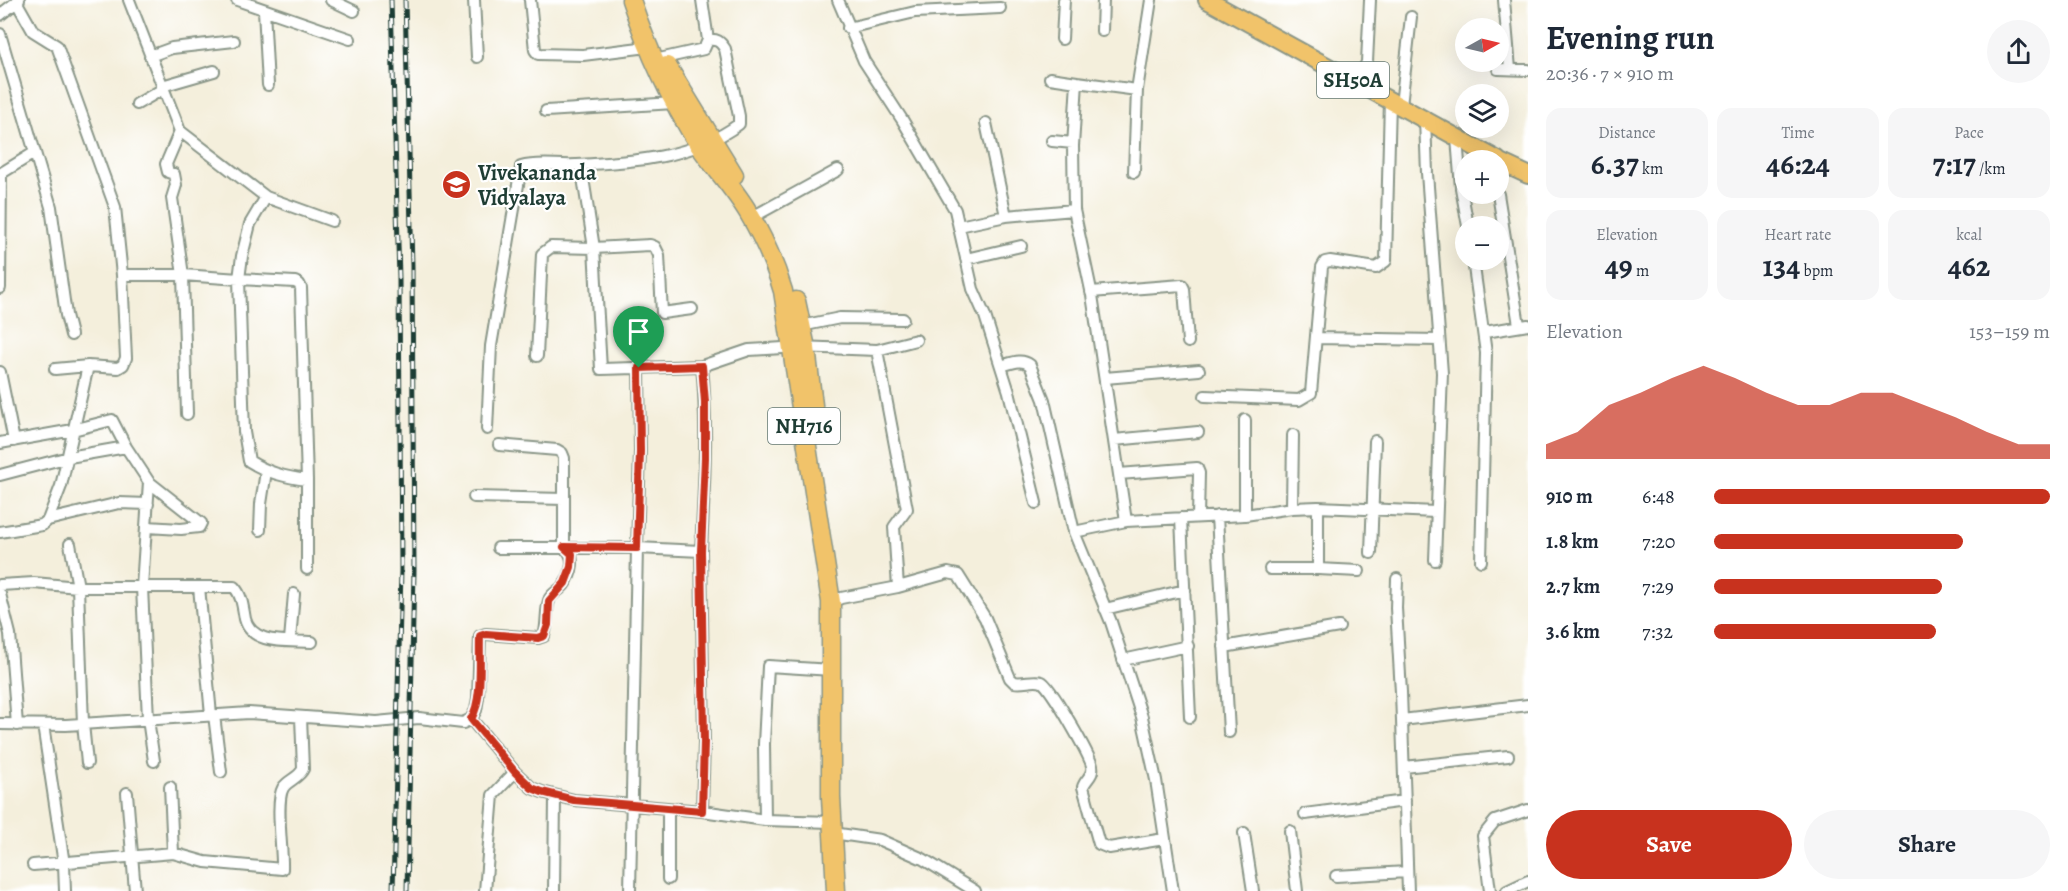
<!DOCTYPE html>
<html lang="en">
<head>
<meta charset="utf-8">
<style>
	:root { --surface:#fff; --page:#f6f6f7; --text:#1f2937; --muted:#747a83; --accent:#c8321e }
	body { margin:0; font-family:Alegreya,serif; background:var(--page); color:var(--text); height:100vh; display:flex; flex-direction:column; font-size:22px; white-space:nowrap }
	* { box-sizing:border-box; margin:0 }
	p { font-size:20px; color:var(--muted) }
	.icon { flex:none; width:33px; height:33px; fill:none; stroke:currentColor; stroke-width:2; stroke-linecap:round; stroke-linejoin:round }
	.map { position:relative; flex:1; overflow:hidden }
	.panel { display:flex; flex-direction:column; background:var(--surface); width:540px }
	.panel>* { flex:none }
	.needle { width:39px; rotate:82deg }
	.fabs { position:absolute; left:1455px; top:18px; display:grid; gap:12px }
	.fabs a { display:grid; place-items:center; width:54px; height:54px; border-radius:50%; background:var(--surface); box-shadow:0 6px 24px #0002; font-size:30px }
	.pin { position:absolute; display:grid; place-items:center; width:51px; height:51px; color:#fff; margin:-62px -26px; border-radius:50% 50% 50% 0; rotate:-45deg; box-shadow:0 0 6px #0007 }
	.pin .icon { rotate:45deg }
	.round { display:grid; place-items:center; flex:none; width:63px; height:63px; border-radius:32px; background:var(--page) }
	.head { display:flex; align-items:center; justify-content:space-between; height:102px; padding:0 18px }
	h1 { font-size:33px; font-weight:600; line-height:45px }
	.figures { display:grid; grid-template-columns:repeat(3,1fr); gap:9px; height:102px; padding:6px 18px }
	.figures div { display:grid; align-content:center; border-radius:15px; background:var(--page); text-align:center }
	.figures b { font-size:30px; font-weight:600 }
	.figures small { font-size:16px; font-weight:400 }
	.figures p { font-size:16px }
	.chart { height:168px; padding:12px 18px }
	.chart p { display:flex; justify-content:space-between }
	.chart svg { width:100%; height:108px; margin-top:6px; fill:var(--accent); opacity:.7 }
	.action { display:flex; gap:12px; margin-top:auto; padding:12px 18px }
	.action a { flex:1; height:69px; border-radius:36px; background:var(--accent); color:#fff; font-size:24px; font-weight:600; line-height:69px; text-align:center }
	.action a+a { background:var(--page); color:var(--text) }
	ul { padding:0 18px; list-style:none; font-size:20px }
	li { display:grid; grid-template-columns:96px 72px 1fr; align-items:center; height:45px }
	li i { height:15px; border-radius:8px; background:var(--accent) }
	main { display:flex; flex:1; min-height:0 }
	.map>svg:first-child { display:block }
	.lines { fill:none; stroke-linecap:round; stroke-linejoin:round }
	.street-casing { stroke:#8a9688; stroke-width:14 }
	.primary-casing { stroke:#8a9688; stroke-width:20 }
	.highway-casing { stroke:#8a9688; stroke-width:21 }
	.street { stroke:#fff; stroke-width:10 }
	.primary { stroke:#f1c36a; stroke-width:16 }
	.highway { stroke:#f1c36a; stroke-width:18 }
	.rail-casing { stroke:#1f3d34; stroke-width:5 }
	.rail { stroke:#fff; stroke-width:3; stroke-dasharray:9; stroke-linecap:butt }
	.route-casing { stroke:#fff; stroke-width:12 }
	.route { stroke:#c8321e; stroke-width:8 }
	.labels { text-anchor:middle; stroke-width:4.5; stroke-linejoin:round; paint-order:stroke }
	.shield { fill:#fff; stroke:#627771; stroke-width:1.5 }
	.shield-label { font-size:21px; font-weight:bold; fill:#1f3d34 }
	.poi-label { font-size:22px; font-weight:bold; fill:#1f3d34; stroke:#fff; text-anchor:start }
</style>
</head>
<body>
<main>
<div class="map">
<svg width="1528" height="891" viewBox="0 0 1528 891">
	<rect width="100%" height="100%" fill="#fff"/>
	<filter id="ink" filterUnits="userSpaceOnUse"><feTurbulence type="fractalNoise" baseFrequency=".0167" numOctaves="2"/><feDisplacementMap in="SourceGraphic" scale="12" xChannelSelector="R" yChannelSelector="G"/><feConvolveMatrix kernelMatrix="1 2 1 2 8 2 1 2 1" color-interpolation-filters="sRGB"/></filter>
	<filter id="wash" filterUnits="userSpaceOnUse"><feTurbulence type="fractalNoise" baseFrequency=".008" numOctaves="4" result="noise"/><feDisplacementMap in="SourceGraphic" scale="24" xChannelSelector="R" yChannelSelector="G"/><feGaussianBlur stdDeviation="1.35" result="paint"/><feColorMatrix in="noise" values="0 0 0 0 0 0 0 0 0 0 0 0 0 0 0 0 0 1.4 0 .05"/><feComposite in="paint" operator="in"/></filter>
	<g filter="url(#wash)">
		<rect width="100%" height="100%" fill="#f4efdc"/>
	</g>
	<g filter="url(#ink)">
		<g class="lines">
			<defs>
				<path id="street" d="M129,0L180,131L266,197L332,221
					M237,0L350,39
					M331,0L354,11
					M474,0L477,57
					M530,0L535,50L538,54L583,55L648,47
					M838,0L864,61L903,121L955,210L973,289L985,316L1009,392L1036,503
					M1504,0L1510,69
					M16,1L33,31L57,46L115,207L122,275L126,358L123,365L118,368L88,366L55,369
					M264,10L268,85
					M0,15L19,0
					M848,28L915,12L1000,8
					M1102,31L1103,0
					M0,34L51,207L66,315L71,335
					M1062,39L1064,0
					M150,56L172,48L234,41
					M655,60L704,49L708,40L702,0
					M1498,69L1528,70
					M1050,78L1077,82
					M1358,83L1367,62L1370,0
					M162,86L214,71
					M137,104L163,89
					M1401,105L1411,17
					M546,111L674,103
					M1425,119L1427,173L1442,373L1435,560
					M986,123L1006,216
					M180,131L166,164L168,172L174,174L176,185L172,198L183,275L239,279L242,256L250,224L266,197
					M1457,138L1461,188L1468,226
					M1052,141L1073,143
					M581,165L594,248L601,369L702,366L749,350L799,347L877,350L907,509L894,527L898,587L841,598L831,602
					M1134,172L1137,90L1151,0
					M0,174L34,153
					M1498,194L1519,325
					M758,214L838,170
					M959,226L1006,216L1074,210
					M966,259L1021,246
					M1473,260L1486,353L1481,561
					M122,275H183L187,414
					M239,279L295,282L299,284L301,288L307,480C285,477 268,473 249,461L244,432Z
					M0,288L1,174
					M1091,292L1182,285L1184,289L1188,342
					M801,326L840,318L903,319
					M1485,332L1528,325
					M1316,338L1439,340
					M877,350L916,340
					M537,356L542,254L551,247L594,248L650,245L655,247L659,255L662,313L692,309
					M1001,366C1012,363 1021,358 1030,365L1044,400L1074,532L1111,622L1142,717L1156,780L1173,891
					M639,368L640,451L637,548L701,551C704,489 708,428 702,366
					M0,372L14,441
					M1105,378L1199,370
					M1205,396L1299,400L1311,393L1322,267L1325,262L1330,261L1376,268L1386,261L1390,100
					M1245,420V515
					M487,429L491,346L521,167C538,162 557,166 576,165C632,162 692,159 739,124V116L725,49C720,41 717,39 708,40
					M1114,440L1198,432
					M0,443L73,430L112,420L126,447L149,482L201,523L199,527L181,529L147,527
					M1119,474L1197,468L1199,473L1198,517
					M0,475L69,457L126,447
					M149,482L142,587L148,719L154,761
					M474,497L564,499
					M1292,508L1293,435
					M1217,516L1229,732
					M1181,518L1190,717
					M48,520L119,503L148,504
					M1126,521L1092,295L1074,210L1073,146L1077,82L1137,90
					M260,530L261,504L266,471
					M0,532L42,525L48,520L61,486L88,366
					M1074,532L1126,521L1245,515L1292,508L1318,507L1436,512
					M70,544L78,587L83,724L87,763
					M498,548H637L630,891
					M701,551L704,742L702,811L765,820L832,822
					M1371,553L1375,441
					M307,569V480
					M1270,569H1318V507
					M1318,569L1359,571
					M1397,579L1396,608L1401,692L1408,891
					M0,585L34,583L78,587H234C242,595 243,608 245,619C252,646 289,640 312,642
					M199,587L211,715
					M898,587L948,573L958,575L985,618L1010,678L1014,682C1023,684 1034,679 1042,682C1050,685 1090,756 1092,766C1094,776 1085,779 1083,787L1099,844L1109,848L1164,839
					M0,594L10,634L17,725
					M1105,609L1185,590
					M290,640L294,594
					M1224,647L1339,627
					M1123,660L1188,646
					M214,715L221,772
					M471,719L515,772L532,788L542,792L574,800L702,811
					M1402,720L1528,705
					M0,724L66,725L249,713L376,722L419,718L463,723L471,719L476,710L478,698L480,636L486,634L538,638L544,636C548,624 545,608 550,598C553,593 560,590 564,585C572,574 577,556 564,547V458L562,453L557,450L499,445
					M43,725L64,864L65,891
					M1404,767L1508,756
					M170,787L173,853
					M127,793L135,891
					M668,808V879
					M1305,814L1405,801
					M765,820L764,744L768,666L832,670
					M1290,831L1297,891
					M833,833L880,840L923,859L975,891
					M1244,833L1253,891
					M33,865L173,853L205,862L282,869C283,850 275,802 283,788C288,780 299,778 303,769L301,717
					M1336,876L1407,872
					M485,891L493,795L515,772
					M554,891L555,797
					M1490,891L1483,836L1495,821L1528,810
					M1507,891L1528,881"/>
				<path id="primary" d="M1207,0L1498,160
					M1498,161L1528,175"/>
				<path id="highway" d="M631,0C648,51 670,99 699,145C714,168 734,188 748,212C763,237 775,264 783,291L831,602V797L836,891
					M667,66L734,175
					M796,301L806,348L814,413"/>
			</defs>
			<!-- street casing -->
			<use href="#street" class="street-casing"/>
			<!-- primary casing -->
			<use href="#primary" class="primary-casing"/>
			<!-- highway casing -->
			<use href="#highway" class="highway-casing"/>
			<!-- street -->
			<use href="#street" class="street"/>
			<!-- primary -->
			<use href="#primary" class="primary"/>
			<!-- highway -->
			<use href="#highway" class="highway"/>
			<defs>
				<path id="rail" d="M391,0L399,278L401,570L393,891
					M405,0L412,266L414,571L407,891"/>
			</defs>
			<!-- rail casing -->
			<use href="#rail" class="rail-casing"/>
			<!-- rail -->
			<use href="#rail" class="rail"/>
		</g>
	</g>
	<g class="lines" filter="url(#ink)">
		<defs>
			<path id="route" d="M702,366L705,402V458L701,551L704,742L702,811L574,800L542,792L532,788L515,772L471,719C483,700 479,660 480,636L486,634L538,638L544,636L548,625L549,601L565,583L571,567L572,554L564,547L637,548L640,451L639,368Z"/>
		</defs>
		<!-- route casing -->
		<use href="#route" class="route-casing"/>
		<!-- route -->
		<use href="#route" class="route"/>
	</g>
	<!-- icons -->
	<defs>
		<symbol id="school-disc" viewBox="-11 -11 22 22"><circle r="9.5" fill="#c8321e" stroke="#fff"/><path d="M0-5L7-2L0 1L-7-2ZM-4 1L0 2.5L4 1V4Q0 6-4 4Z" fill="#fff"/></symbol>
	</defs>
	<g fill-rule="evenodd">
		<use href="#school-disc" x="440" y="168" width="33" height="33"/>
	</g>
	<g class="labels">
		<!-- shield labels -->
		<g class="shield">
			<rect x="1317" y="62" width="72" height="36" rx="4.5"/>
			<rect x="768" y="408" width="72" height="36" rx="4.5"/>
		</g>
		<g class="shield-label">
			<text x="1353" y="87">SH50A</text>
			<text x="804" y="433">NH716</text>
		</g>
		<!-- poi labels -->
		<g class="poi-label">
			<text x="478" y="180">Vivekananda<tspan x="478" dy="25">Vidyalaya</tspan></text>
		</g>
	</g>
</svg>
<div class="fabs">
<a><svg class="needle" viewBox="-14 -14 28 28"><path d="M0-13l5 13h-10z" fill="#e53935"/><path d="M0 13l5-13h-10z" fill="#747a83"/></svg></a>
<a><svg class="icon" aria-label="layers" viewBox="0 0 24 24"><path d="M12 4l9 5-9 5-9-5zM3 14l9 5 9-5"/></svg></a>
<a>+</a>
<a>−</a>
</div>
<div class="pin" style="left:639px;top:368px;background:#1e9e55"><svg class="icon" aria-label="arrive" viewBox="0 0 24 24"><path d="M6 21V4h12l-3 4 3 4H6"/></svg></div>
</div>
<section class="panel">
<div class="head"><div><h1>Evening run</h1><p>20:36 · 7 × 910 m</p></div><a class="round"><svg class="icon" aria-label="share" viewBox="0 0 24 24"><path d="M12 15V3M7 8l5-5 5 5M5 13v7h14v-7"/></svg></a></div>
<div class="figures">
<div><p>Distance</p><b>6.37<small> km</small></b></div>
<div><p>Time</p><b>46:24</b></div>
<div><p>Pace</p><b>7:17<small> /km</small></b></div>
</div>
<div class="figures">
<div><p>Elevation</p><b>49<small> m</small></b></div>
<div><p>Heart rate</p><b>134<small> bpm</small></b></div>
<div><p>kcal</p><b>462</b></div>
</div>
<div class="chart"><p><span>Elevation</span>153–159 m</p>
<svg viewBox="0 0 160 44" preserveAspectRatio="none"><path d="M0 44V38L10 33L20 22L30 17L40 11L50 6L60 11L70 17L80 22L90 22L100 17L110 17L120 22L130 27L140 33L150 38L160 38V44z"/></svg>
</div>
<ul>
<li><b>910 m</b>6:48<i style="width:100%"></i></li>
<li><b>1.8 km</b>7:20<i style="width:74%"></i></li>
<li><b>2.7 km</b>7:29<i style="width:68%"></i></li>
<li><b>3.6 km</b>7:32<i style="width:66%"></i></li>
</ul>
<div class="action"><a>Save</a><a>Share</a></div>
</section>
</main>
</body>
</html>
